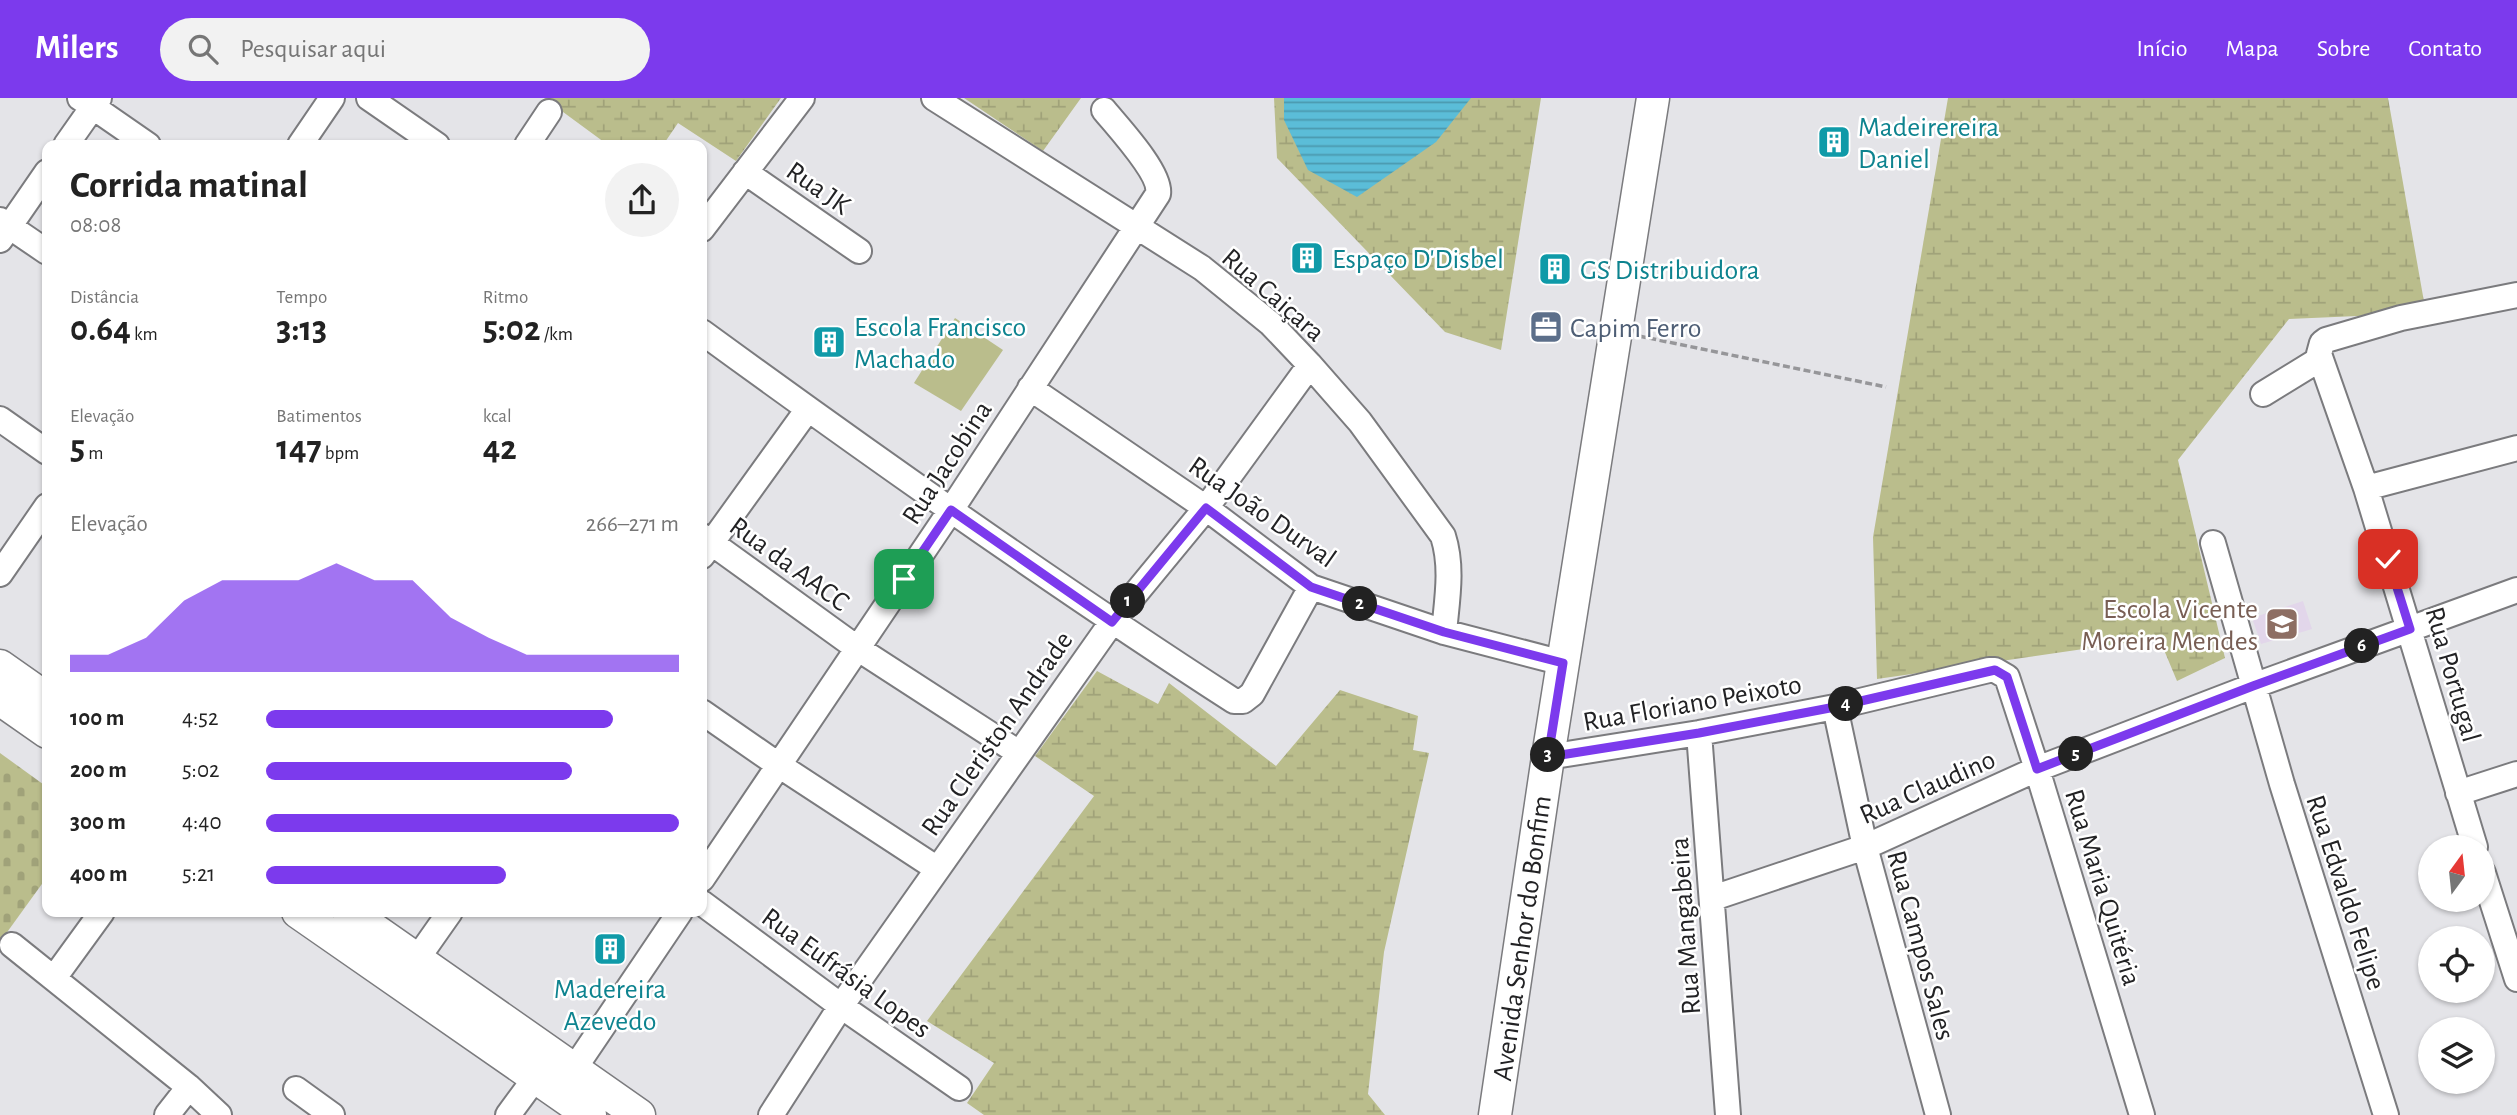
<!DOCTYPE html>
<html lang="pt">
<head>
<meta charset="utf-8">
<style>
	:root { --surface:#fff; --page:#f2f2f2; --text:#222; --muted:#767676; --accent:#7c3aed }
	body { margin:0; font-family:"Alegreya Sans",sans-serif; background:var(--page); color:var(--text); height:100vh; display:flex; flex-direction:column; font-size:26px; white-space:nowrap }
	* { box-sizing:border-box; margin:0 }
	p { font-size:23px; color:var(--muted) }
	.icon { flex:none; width:38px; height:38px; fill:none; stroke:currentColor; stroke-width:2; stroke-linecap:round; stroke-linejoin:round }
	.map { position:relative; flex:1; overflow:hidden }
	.side { position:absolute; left:42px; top:42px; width:665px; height:777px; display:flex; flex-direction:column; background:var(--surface); border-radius:14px; box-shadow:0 2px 5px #0004 }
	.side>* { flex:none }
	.needle { width:46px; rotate:15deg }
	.fabs { position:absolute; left:2418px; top:737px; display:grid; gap:14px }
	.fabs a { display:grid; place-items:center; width:77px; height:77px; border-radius:50%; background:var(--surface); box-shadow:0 2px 5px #0004; font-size:35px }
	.pin { position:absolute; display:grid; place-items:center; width:60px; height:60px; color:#fff; margin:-30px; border-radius:14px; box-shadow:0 4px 10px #0006 }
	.km { position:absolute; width:35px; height:35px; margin:-18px; border-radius:50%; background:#222; color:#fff; font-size:19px; line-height:35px; text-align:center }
	.round { display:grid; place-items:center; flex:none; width:74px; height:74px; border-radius:37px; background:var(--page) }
	.summary { display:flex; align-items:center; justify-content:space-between; height:119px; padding:0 28px }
	h1 { font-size:38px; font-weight:700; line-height:52px }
	.metrics { display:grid; grid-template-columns:repeat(3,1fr); gap:10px; height:119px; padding:7px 28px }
	.metrics div { display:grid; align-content:center }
	.metrics b { font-size:35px; font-weight:700 }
	.metrics small { font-size:19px; font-weight:400 }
	.metrics p { font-size:19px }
	.chart { height:196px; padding:14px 28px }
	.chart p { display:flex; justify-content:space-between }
	.chart svg { width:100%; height:126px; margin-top:7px; fill:var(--accent); opacity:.7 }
	ul { padding:0 28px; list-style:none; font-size:23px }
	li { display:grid; grid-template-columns:112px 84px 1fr; align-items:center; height:52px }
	li i { height:18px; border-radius:9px; background:var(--accent) }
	header { display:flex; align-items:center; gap:42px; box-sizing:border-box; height:98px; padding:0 35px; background:var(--accent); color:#fff }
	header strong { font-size:33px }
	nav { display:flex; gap:38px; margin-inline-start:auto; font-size:24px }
	.search { width:490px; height:63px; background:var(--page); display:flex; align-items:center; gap:18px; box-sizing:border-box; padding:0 24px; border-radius:38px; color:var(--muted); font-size:26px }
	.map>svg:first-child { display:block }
	.education { fill:#e2d6ea }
	.wetland { fill:url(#wetland-marsh) }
	.cemetery { fill:url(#cemetery-stones) }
	.garden { fill:#babd8c }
	.water { fill:url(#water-rules) }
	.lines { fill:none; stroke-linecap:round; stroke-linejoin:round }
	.minor-casing { stroke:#7b7b7e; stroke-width:28 }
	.major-casing { stroke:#7b7b7e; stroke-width:35 }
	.path { stroke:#969699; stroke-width:3.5; stroke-dasharray:7 3.5; stroke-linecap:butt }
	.minor { stroke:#fff; stroke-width:24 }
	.major { stroke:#fff; stroke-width:32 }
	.route-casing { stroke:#fff; stroke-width:14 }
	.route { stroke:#7c3aed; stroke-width:9 }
	.labels { text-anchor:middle; stroke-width:5; stroke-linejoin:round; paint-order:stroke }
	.culture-label { font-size:28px; fill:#0d838f; stroke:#fff; text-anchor:start }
	.street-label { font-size:28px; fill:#222224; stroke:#fff }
	.service-label { font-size:28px; fill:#4e5e75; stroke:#fff; text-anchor:start }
	.education-label { font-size:28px; fill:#785e54; stroke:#fff; text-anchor:end }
</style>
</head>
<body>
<header>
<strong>Milers</strong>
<div class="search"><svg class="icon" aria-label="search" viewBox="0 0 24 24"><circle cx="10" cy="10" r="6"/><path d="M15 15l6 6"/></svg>Pesquisar aqui</div>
<nav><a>Início</a><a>Mapa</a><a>Sobre</a><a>Contato</a></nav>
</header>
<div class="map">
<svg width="2517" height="1017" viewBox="0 0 2517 1017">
	<defs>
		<pattern id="wetland-marsh" width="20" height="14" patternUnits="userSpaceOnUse" patternTransform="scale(1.75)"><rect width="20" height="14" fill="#babd8c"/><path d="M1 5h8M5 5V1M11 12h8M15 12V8" fill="none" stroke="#a0a279"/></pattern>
		<pattern id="cemetery-stones" width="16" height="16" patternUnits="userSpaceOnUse" patternTransform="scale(1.75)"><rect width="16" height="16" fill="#babd8c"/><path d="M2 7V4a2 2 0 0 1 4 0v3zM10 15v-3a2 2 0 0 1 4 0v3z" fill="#a0a279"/></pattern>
		<pattern id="water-rules" width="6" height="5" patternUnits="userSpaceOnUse" patternTransform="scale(1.75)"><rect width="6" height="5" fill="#5bbdd8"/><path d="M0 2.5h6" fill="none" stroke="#4b99af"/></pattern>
	</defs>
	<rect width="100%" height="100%" fill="#e4e4e8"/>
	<!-- education -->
	<path class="education" d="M2303,503L2312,531L2261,546L2252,520Z"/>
	<!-- wetland -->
	<path class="wetland" d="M544,0H781L736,63L678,25L663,47H608Z
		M964,0H1081L1043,53Z
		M1274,0H1541L1501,252L1445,234L1277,60Z
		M1948,0H2388L2426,215L2289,221L2178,362L2225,560L2177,583L2159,540L1877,581L1873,439Z
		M1097,573L1158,606L1169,585L1276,668L1340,592L1418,618L1413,652L1429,655L1384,854L1368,996L1385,1017H984L967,1005L994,965L927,923L1094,698L1035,658Z"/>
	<!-- cemetery -->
	<path class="cemetery" d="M0,655L47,689V779L0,844Z"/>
	<!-- garden -->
	<path class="garden" d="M955,220L1003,252L961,313L914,285Z"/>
	<!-- water -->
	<path class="water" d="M1284,0H1471L1436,44L1357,99L1308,72L1284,22Z"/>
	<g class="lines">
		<defs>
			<path id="minor" d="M80,0L148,47
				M369,0L437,47
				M934,0L1202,170L1271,226L1310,267L1360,324L1443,438C1453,469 1447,502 1444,534
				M66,47L99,0
				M300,47L332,0
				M527,47L549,14
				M745,74L859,153
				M0,122L47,154
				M702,131L802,0
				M0,142L47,74
				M702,234C876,361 1053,486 1234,603H1243L1252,596L1311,489
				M1030,290L1206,410L1311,489L1444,534L1563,565
				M2263,296L2320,261
				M0,321L47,354
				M2366,390L2517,350
				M702,438L857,550L1019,655
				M2213,445L2282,686L2386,1017
				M702,458L808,311
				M0,476L47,408
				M1835,609L1865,749L1938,1017
				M702,614L777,666L936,770
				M1699,635L1728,1017
				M1548,659L1699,635L1835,609L1989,572H1995L2007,579L2037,671L2142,1017
				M2458,695L2517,676
				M2475,749L2366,390L2319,256L2322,245L2326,242L2401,220L2517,197
				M2483,775L2517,881
				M702,781L951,412L1158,96C1162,76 1118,29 1104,12
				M1713,800L1865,749L2037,671L2253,588L2517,492
				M702,805L841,908L959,990
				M12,847L189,989L219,1017
				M417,861L450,814
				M54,880L102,814
				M574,971L680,814
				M296,991L332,1017
				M167,1017L189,989
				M508,1017L536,979
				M771,1017L841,908L1112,524L1206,410L1310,267"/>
			<path id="major" d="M0,568L47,601
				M0,601L47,634
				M298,814L590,1017
				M349,814L639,1017
				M1495,1017L1548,659L1653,0"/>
		</defs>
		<!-- minor casing -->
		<use href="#minor" class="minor-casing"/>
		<!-- major casing -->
		<use href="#major" class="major-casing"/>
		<!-- path -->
		<path class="path" d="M1639,238L1886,289"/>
		<!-- minor -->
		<use href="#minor" class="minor"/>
		<!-- major -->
		<use href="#major" class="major"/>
	</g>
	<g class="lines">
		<defs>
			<path id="route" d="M904,481L951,412L1112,524L1206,410L1311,489L1444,534L1563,565L1548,659L1699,635L1835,609L1995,572L2007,579L2037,671L2253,588L2410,531L2388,461"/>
		</defs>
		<!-- route casing -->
		<use href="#route" class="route-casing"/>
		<!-- route -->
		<use href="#route" class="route"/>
	</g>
	<!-- icons -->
	<defs>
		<symbol id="building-square" viewBox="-11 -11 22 22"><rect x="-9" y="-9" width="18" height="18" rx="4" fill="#0f9aa8" stroke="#fff"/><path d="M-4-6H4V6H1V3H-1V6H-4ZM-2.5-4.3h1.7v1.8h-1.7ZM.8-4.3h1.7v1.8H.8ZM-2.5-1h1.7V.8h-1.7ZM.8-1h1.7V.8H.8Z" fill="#fff"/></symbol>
		<symbol id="office-square" viewBox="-11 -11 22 22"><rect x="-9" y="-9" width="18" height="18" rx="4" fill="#5c6f8a" stroke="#fff"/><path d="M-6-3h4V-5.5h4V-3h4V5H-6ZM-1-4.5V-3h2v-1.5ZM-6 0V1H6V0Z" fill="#fff"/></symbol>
		<symbol id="school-square" viewBox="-11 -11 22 22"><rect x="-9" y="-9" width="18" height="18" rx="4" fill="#8d6e63" stroke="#fff"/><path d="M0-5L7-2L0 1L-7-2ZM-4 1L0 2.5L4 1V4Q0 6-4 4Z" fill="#fff"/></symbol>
	</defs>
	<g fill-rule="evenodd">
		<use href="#building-square" x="1815" y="25" width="38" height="38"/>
		<use href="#building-square" x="1288" y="141" width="38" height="38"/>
		<use href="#building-square" x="1536" y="152" width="38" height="38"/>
		<use href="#office-square" x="1527" y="210" width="38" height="38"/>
		<use href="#building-square" x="810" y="225" width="38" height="38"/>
		<use href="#school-square" x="2263" y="507" width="38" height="38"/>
		<use href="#building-square" x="591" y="832" width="38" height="38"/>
	</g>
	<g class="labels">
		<!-- culture labels -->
		<g class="culture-label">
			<text x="1858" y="38">Madeirereira<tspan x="1858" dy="32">Daniel</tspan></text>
			<text x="1332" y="170">Espaço D'Disbel</text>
			<text x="1580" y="181">GS Distribuidora</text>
			<text x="854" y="238">Escola Francisco<tspan x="854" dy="32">Machado</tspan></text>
			<text x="610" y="900" text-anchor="middle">Madereira<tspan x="610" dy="32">Azevedo</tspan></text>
		</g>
		<!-- street labels -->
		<g class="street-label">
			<text transform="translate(819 89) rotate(35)" y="10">Rua JK</text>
			<text transform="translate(1274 196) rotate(41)" y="10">Rua Caiçara</text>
			<text transform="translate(946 364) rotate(-57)" y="10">Rua Jacobina</text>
			<text transform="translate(1263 413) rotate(35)" y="10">Rua João Durval</text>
			<text transform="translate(790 465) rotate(36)" y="10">Rua da AACC</text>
			<text transform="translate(2454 576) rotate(74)" y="10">Rua Portugal</text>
			<text transform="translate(1692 604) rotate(-10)" y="10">Rua Floriano Peixoto</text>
			<text transform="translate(996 635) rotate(-55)" y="10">Rua Cleriston Andrade</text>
			<text transform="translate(1927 688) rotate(-24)" y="10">Rua Claudino</text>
			<text transform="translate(2104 789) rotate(73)" y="10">Rua Maria Quitéria</text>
			<text transform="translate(2347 794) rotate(72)" y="10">Rua Edvaldo Felipe</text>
			<text transform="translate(1684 828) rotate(-94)" y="10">Rua Mangabeira</text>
			<text transform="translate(1521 840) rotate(-82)" y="10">Avenida Senhor do Bonfim</text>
			<text transform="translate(1922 847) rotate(75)" y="10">Rua Campos Sales</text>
			<text transform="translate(847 874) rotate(36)" y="10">Rua Eufrásia Lopes</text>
		</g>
		<!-- service labels -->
		<g class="service-label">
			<text x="1570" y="239">Capim Ferro</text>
		</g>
		<!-- education labels -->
		<g class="education-label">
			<text x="2258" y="520">Escola Vicente<tspan x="2258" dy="32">Moreira Mendes</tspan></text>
		</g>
	</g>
</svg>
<div class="fabs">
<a><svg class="needle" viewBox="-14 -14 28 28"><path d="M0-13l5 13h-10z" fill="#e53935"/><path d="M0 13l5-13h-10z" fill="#767676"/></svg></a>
<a><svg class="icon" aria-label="locate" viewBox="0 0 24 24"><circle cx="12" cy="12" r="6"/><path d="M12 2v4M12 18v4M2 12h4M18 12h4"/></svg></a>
<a><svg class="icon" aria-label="layers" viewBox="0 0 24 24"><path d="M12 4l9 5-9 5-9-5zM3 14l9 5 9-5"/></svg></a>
</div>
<div class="pin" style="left:904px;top:481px;background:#1e9e55"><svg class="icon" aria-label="arrive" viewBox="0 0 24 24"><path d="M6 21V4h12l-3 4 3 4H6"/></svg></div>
<div class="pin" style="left:2388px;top:461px;background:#d93025"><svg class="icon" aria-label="check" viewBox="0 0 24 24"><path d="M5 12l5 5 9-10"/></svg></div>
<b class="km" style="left:1128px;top:503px">1</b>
<b class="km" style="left:1360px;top:506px">2</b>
<b class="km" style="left:1548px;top:657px">3</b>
<b class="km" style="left:1846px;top:606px">4</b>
<b class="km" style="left:2076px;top:656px">5</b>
<b class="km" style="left:2362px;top:548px">6</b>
<section class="side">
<div class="summary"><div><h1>Corrida matinal</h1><p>08:08</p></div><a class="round"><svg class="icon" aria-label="share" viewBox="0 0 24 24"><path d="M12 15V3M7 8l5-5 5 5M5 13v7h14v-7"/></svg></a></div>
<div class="metrics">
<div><p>Distância</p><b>0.64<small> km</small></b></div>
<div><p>Tempo</p><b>3:13</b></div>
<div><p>Ritmo</p><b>5:02<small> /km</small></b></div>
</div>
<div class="metrics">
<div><p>Elevação</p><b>5<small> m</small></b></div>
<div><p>Batimentos</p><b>147<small> bpm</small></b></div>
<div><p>kcal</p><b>42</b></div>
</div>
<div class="chart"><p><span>Elevação</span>266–271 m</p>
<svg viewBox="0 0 160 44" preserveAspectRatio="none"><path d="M0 44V38L10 38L20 32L30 19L40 12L50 12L60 12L70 6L80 12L90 12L100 25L110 32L120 38L130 38L140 38L150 38L160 38V44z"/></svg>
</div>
<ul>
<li><b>100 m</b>4:52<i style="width:84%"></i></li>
<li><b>200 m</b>5:02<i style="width:74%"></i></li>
<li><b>300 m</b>4:40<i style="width:100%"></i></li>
<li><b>400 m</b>5:21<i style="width:58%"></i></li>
</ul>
</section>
</div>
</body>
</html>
